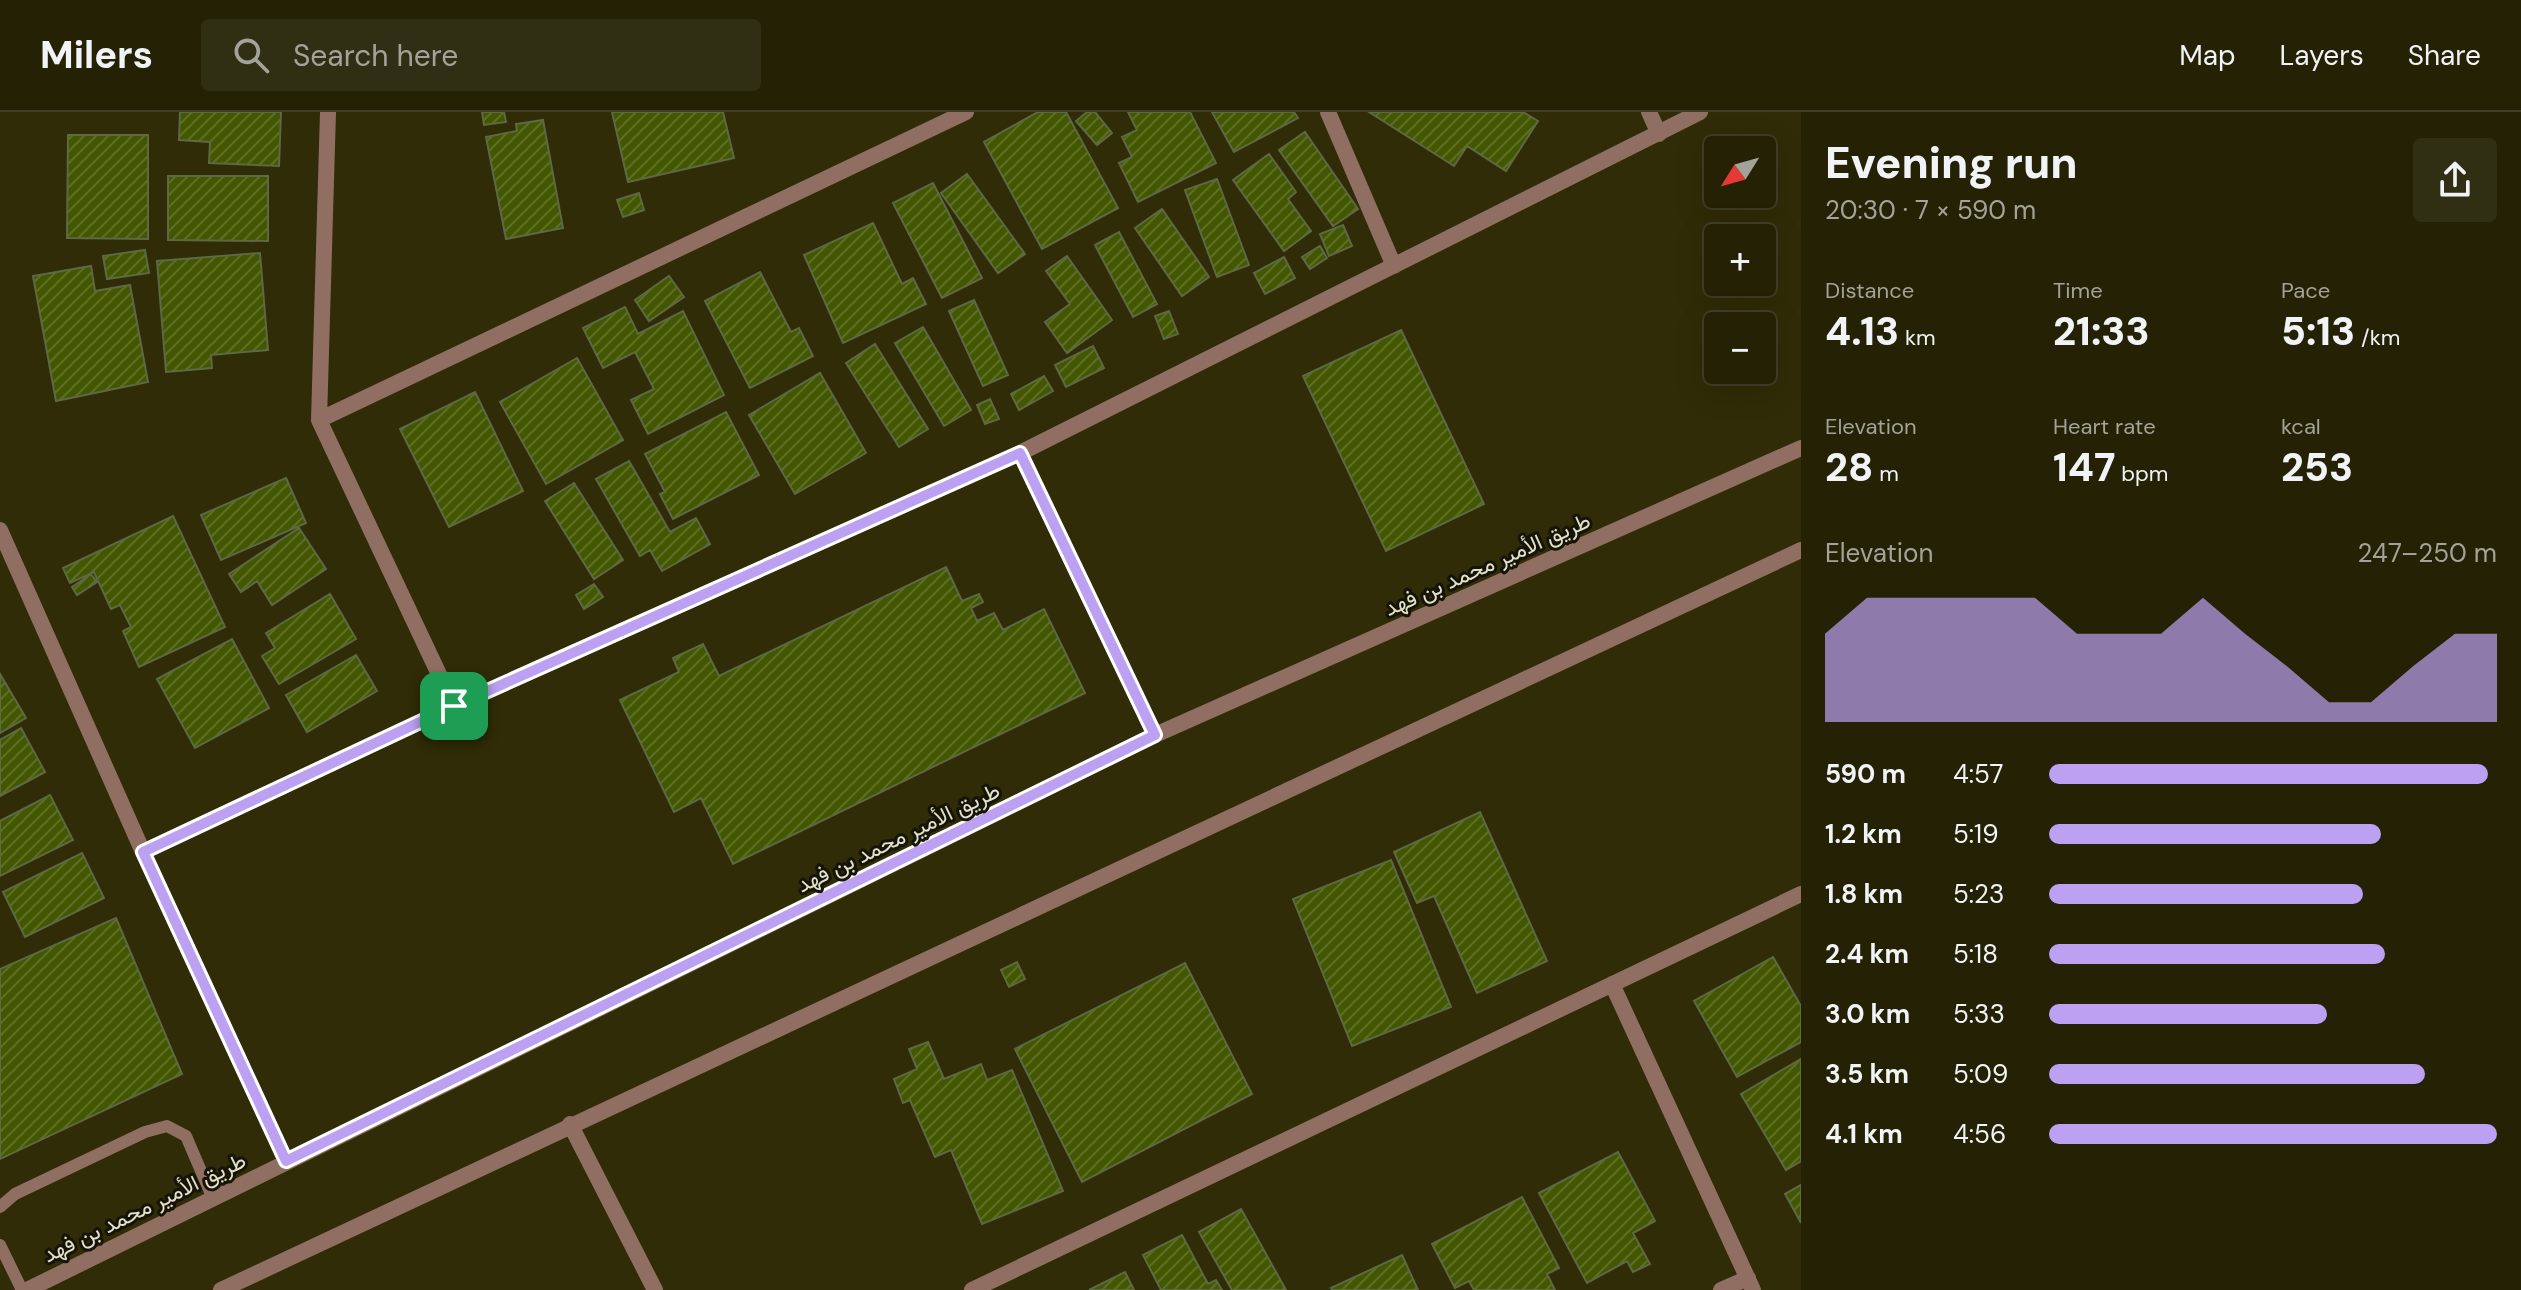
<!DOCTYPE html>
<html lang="en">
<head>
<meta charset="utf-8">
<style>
	:root { --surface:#242105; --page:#302e13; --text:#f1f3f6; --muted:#a3a39a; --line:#413e27; --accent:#bca0f2 }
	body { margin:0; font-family:"DM Sans",Vazirmatn,sans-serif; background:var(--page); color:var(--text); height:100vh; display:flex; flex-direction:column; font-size:30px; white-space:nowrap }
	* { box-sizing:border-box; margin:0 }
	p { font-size:26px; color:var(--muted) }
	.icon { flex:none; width:44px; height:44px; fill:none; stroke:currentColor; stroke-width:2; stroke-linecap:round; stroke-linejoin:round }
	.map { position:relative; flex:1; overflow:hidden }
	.sheet { display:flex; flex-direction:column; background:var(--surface); width:720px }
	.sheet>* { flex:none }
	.needle { width:52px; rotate:233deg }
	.tools { position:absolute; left:1704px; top:24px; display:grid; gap:16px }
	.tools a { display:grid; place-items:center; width:72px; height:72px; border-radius:8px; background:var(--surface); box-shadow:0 8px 32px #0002,0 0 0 2px var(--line); font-size:40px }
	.pin { position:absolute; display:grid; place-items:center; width:68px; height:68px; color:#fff; margin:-34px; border-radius:16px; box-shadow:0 4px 12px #0006 }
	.round { display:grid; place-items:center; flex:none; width:84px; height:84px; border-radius:8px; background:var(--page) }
	.headline { display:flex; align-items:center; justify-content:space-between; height:136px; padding:0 24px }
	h1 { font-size:44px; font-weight:800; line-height:60px }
	.stats { display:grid; grid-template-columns:repeat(3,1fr); gap:12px; height:136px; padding:8px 24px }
	.stats div { display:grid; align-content:center }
	.stats b { font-size:40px; font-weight:800 }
	.stats small { font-size:22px; font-weight:400 }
	.stats p { font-size:22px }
	.chart { height:224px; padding:16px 24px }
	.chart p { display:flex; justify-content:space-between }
	.chart svg { width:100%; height:144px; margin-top:8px; fill:var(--accent); opacity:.7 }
	ul { padding:0 24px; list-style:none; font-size:26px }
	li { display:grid; grid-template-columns:128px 96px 1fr; align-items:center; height:60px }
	li i { height:20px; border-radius:10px; background:var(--accent) }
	header { display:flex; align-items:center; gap:48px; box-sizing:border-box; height:112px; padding:0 40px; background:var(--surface); border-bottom:2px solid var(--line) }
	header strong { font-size:38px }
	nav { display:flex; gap:44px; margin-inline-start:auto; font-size:28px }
	.search { width:560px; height:72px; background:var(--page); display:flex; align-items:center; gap:20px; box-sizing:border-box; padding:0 28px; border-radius:8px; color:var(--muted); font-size:30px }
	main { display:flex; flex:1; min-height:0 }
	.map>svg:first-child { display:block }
	.building { fill:url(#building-hatch); stroke:#5d6845; stroke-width:2 }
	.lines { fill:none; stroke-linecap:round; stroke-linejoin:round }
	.service { stroke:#906f62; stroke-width:12 }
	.minor { stroke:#906f62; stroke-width:16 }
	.tertiary { stroke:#906f62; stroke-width:16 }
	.route-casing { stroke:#fff; stroke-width:16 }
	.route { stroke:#bca0f2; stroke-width:10 }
	.labels { text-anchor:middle; stroke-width:6; stroke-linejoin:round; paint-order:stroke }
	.street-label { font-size:22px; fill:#e3e1cd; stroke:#161406 }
</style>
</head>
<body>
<header>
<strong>Milers</strong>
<div class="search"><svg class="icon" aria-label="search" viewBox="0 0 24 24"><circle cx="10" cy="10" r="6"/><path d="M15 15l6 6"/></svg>Search here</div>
<nav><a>Map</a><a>Layers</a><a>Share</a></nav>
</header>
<main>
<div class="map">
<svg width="1801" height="1178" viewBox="0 0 1801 1178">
	<defs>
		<pattern id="building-hatch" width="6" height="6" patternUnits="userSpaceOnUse" patternTransform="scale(2)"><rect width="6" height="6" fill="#435600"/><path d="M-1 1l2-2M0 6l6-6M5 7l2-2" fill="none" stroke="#5e6e24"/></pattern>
	</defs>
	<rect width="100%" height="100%" fill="#302c07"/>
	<!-- building -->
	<path class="building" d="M180,0H281L279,54L209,51L210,30L179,28Z
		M482,0H504L506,10L484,13Z
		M612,0H723L734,46L628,70Z
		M1038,0H1066L1118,96L1042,137L984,30Z
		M1087,0H1095L1112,21L1097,33L1076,9Z
		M1128,0H1190L1216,51L1138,90L1119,51L1132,45L1122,25L1137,18Z
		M1212,0H1294L1298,6L1234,40Z
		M1369,0H1523L1538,9L1506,59L1467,34L1454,54Z
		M543,8L563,116L506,127L486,25L517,19L516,12Z
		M1305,20L1358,97L1333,114L1279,38Z
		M68,23H148V127L67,126Z
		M1269,42L1296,80L1288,87L1311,119L1284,139L1233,68Z
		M967,62L1025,142L998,161L941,81Z
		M168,64H268V129L168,128Z
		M1217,67L1249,153L1217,165L1185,78Z
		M933,71L982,166L942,186L893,91Z
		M639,81L644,98L623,105L617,88Z
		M1162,97L1209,165L1182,184L1135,116Z
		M873,111L902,172L913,166L926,192L843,231L804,143Z
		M1343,113L1352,134L1329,144L1320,122Z
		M1119,120L1157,192L1133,205L1095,133Z
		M1320,134L1327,146L1310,157L1302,145Z
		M145,138L149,161L107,167L103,144Z
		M260,141L268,238L211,243L212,256L166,260L157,149Z
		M1067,144L1112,208L1067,241L1045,210L1070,192L1046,159Z
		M1284,145L1295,166L1265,182L1254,161Z
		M91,154L95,179L130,173L148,270L56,289L33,164Z
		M760,160L791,220L799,216L813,244L750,276L705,189Z
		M669,164L684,185L649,209L635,188Z
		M974,188L1008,263L983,274L949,199Z
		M625,195L638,222L683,199L724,283L648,322L631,288L654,277L635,240L603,256L583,216Z
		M1169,199L1178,222L1164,227L1155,204Z
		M923,215L971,298L944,314L895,231Z
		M1401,218L1484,392L1386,439L1303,264Z
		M875,232L928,317L899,335L846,251Z
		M1093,234L1104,256L1066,275L1055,253Z
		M577,246L623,328L546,372L500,290Z
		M820,261L866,341L795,382L749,303Z
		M1044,264L1053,279L1019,298L1011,282Z
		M475,280L523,379L449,415L400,317Z
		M990,287L999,307L985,312L977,293Z
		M726,300L759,363L673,407L660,382L665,380L645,342Z
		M629,349L670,420L696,406L710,432L662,459L650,438L640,444L596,367Z
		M286,366L306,411L221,448L201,403Z
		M574,371L623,448L594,467L545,389Z
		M173,404L225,515L139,555L123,519L131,515L120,493L111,497L94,460L70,471L63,456Z
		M299,416L326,457L272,493L257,469L241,480L229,462Z
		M946,455L962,489L979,482L983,490L971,496L977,509L994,501L1003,518L1044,497L1085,581L733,752L701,686L674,700L620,588L679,560L673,546L703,532L719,564Z
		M91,462L97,470L77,483L72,475Z
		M594,472L603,485L584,497L576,483Z
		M330,482L356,527L279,572L262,544L275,536L266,521Z
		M232,527L269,596L195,636L157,567Z
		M356,543L377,579L307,620L286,583Z
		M0,562L26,606L0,621Z
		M21,616L45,660L0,684V628Z
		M50,683L73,728L0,764V709Z
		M1480,700L1547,849L1477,881L1434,784L1417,791L1394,740Z
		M82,741L104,786L25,825L3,780Z
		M1391,748L1451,895L1352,934L1293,787Z
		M116,806L182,962L0,1047V857Z
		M1773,845L1801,894V930L1737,965L1694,889Z
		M1017,850L1025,867L1009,875L1001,858Z
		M1185,851L1252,982L1082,1070L1015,937Z
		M928,930L944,967L981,952L987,968L1012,958L1063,1079L982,1112L951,1038L935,1045L910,988L903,991L894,967L917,957L909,937Z
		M1801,947V1049L1786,1058L1741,982Z
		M1618,1040L1655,1109L1633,1121L1650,1152L1633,1160L1627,1149L1587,1171L1539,1081Z
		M1801,1073V1111L1785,1082Z
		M1522,1085L1559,1156L1547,1162L1555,1178H1474L1469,1169L1455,1176L1432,1132Z
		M1241,1097L1286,1178H1232L1199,1120Z
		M1182,1123L1208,1172L1216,1168L1222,1178H1161L1143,1143Z
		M1402,1143L1418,1178H1332L1331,1176Z
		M1125,1160L1134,1178H1089Z"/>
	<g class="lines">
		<!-- service -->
		<path class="service" d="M0,1095L15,1082L145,1020L167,1014L186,1024L213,1087
			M0,1133L22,1178"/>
		<!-- minor -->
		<path class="minor" d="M328,0L319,308L454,594
			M1328,0L1394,154
			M1649,0L1659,22
			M319,308L966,0
			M1020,341L1155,623
			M0,418L143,740L286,1049
			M143,740L454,594L1020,341L1700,0
			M1612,872L1753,1178
			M570,1012L655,1178
			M972,1178L1801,782
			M1721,1178L1748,1166"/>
		<!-- tertiary -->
		<path class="tertiary" d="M27,1178L1155,623L1801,336
			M221,1178L1801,438"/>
	</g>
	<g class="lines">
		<defs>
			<path id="route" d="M1020,341L1155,623L286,1049L143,740L454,594Z"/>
		</defs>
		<!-- route casing -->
		<use href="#route" class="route-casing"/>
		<!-- route -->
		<use href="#route" class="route"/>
	</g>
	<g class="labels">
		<!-- street labels -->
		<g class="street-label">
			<text transform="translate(1487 452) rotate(-24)" y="8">طريق الأمير محمد بن فهد</text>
			<text transform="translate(898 725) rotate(-26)" y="8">طريق الأمير محمد بن فهد</text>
			<text transform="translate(144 1095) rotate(-26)" y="8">طريق الأمير محمد بن فهد</text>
		</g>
	</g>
</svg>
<div class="tools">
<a><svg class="needle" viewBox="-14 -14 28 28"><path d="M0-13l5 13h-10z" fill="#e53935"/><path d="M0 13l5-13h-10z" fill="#a3a39a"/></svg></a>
<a>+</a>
<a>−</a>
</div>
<div class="pin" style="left:454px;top:594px;background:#1e9e55"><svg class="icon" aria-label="arrive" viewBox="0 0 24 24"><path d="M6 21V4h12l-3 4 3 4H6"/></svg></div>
</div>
<section class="sheet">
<div class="headline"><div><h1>Evening run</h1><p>20:30 · 7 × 590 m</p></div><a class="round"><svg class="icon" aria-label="share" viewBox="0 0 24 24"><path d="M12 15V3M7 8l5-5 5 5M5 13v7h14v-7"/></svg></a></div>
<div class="stats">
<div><p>Distance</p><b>4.13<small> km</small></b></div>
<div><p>Time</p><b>21:33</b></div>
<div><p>Pace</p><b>5:13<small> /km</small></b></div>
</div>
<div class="stats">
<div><p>Elevation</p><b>28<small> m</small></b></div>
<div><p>Heart rate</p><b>147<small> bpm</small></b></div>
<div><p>kcal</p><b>253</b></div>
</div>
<div class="chart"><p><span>Elevation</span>247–250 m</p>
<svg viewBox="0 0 160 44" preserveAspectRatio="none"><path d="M0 44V17L10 6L20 6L30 6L40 6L50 6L60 17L70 17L80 17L90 6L100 17L110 27L120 38L130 38L140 27L150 17L160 17V44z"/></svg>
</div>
<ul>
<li><b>590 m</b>4:57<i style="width:98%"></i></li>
<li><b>1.2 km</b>5:19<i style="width:74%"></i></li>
<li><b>1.8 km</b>5:23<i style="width:70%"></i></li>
<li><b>2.4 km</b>5:18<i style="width:75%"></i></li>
<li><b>3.0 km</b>5:33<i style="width:62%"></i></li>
<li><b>3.5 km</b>5:09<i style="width:84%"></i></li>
<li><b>4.1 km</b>4:56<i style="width:100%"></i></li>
</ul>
</section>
</main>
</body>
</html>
